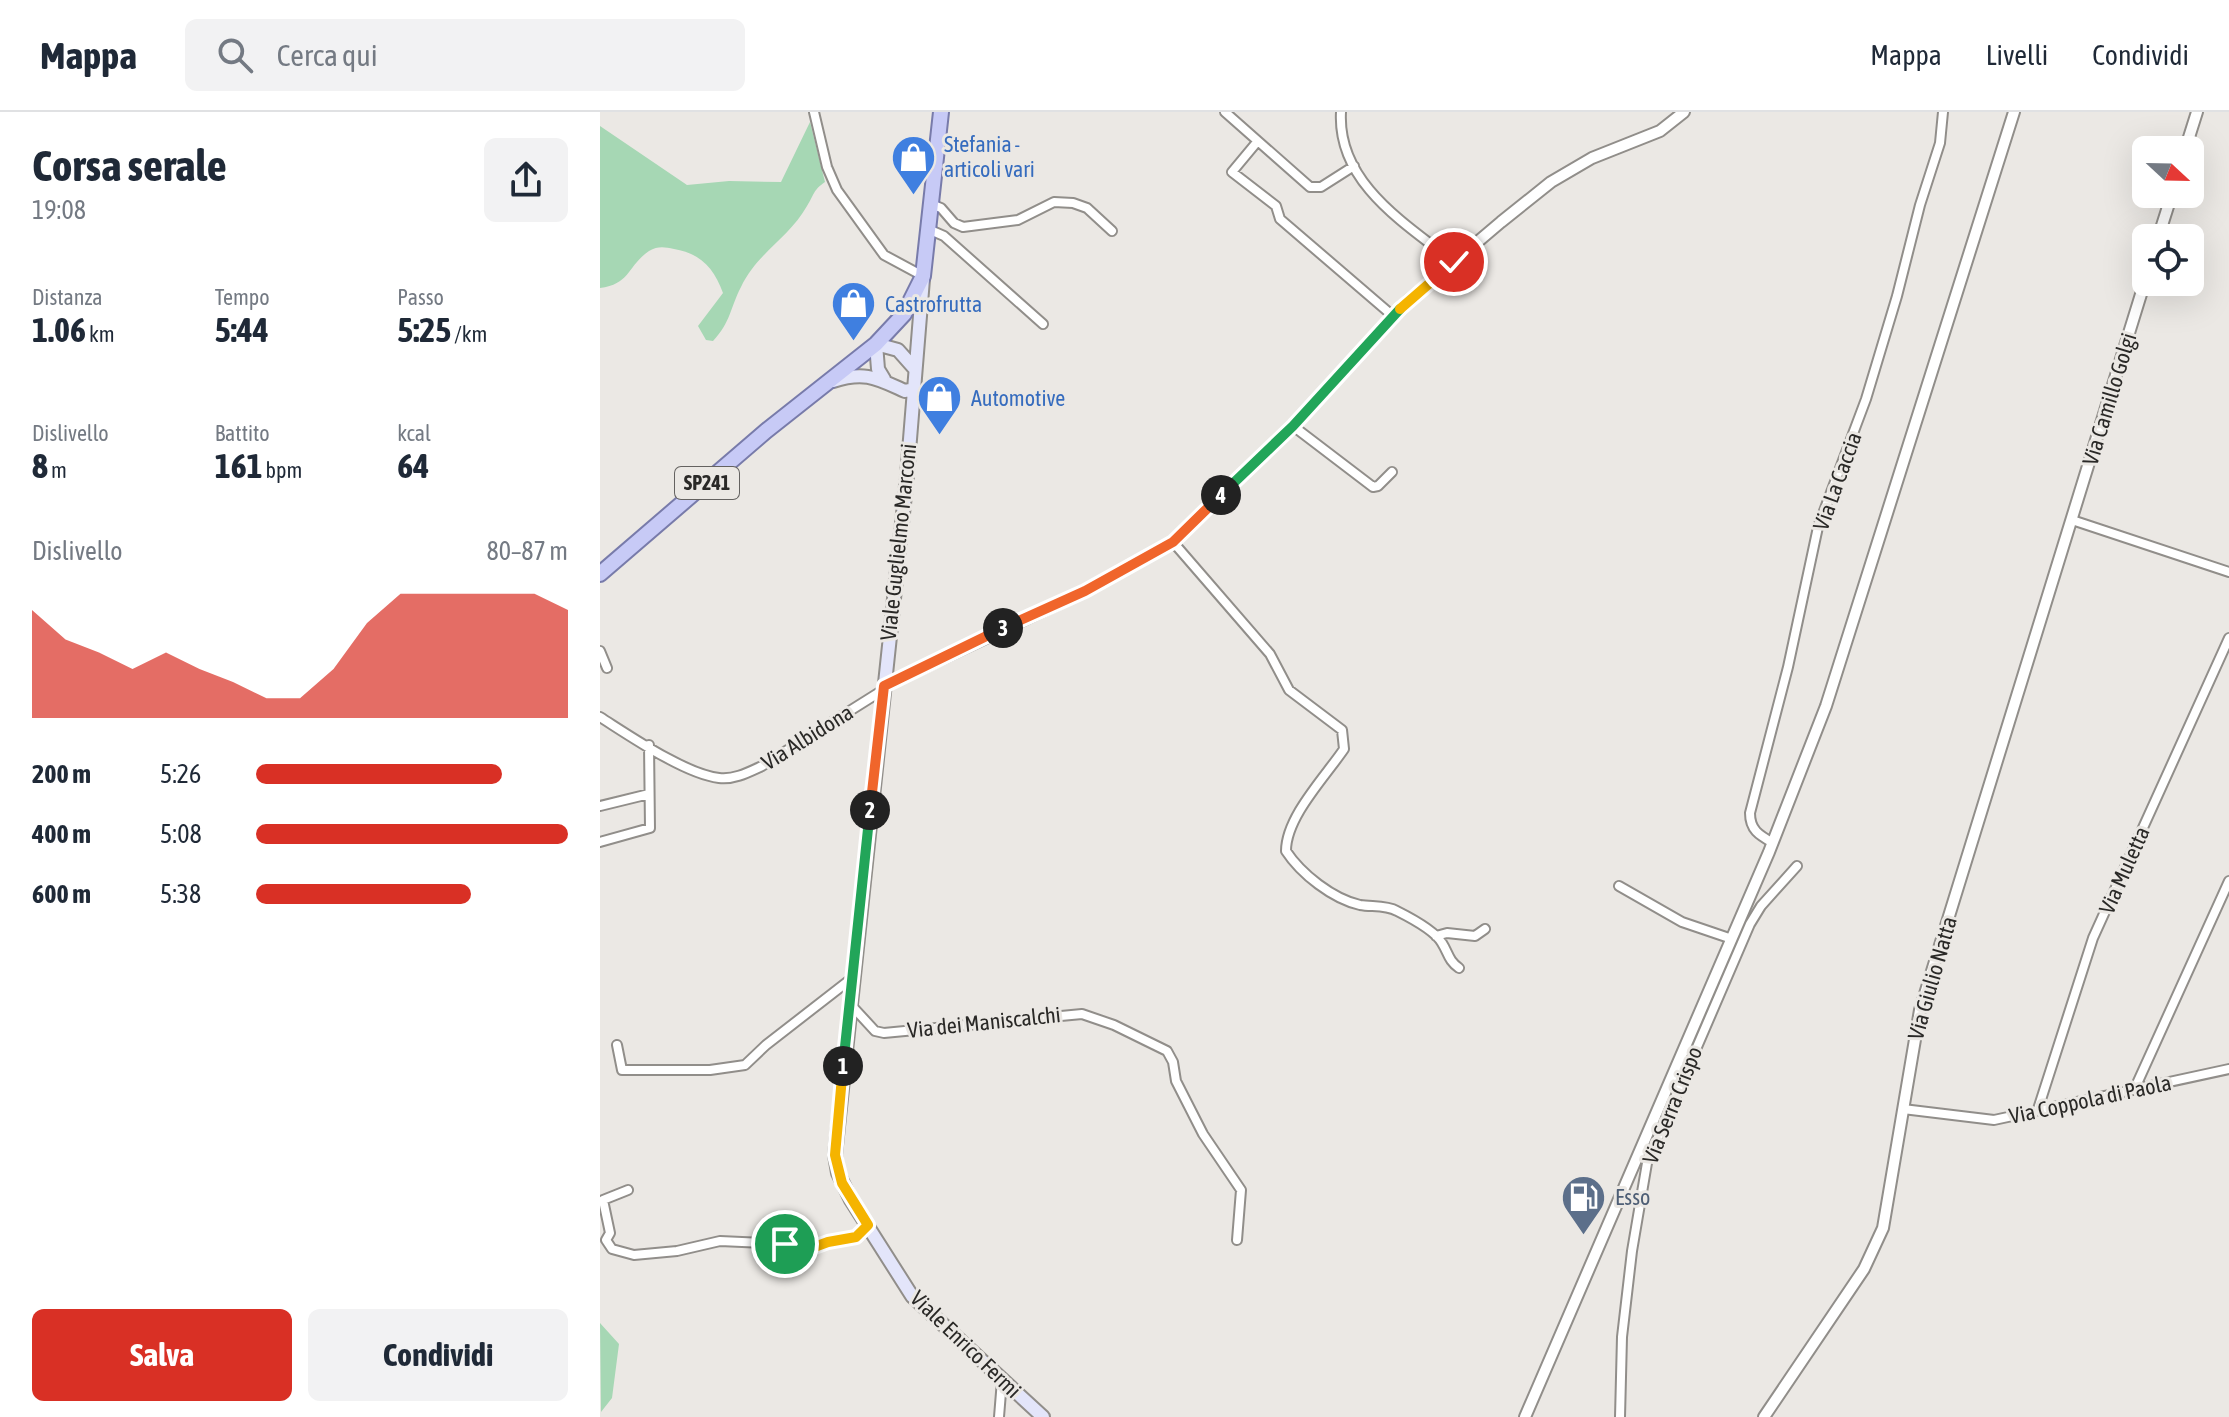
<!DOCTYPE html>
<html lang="it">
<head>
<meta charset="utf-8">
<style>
	:root { --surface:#fff; --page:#f2f2f3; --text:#1f2937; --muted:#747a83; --line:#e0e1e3; --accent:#d93025 }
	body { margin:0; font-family:"Asap Condensed",sans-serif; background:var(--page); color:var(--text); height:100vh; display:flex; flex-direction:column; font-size:30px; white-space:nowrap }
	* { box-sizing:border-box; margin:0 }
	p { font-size:26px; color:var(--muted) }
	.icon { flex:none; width:44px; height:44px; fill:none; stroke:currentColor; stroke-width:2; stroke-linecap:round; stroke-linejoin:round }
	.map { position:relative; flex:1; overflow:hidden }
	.details { display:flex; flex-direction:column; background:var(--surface); width:600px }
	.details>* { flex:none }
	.needle { width:52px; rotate:112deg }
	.controls { position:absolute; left:1532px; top:24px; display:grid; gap:16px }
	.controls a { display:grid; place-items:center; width:72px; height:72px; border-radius:12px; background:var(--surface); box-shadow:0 8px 32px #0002; font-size:40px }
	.pin { position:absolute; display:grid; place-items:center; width:68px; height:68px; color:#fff; margin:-34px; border:4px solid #fff; border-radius:50%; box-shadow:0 2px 8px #0007 }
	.km { position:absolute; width:40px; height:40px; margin:-20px; border-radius:50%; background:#222; color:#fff; font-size:22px; line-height:40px; text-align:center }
	.round { display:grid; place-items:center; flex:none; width:84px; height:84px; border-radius:12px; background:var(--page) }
	.overview { display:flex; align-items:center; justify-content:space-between; height:136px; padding:0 32px }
	h1 { font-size:44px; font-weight:700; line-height:60px }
	.metrics { display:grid; grid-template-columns:repeat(3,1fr); gap:12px; height:136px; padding:8px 32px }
	.metrics div { display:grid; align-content:center }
	.metrics b { font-size:34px; font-weight:700 }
	.metrics small { font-size:22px; font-weight:400 }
	.metrics p { font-size:22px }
	.chart { height:224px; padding:16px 32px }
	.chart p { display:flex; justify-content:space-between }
	.chart svg { width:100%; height:144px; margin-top:8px; fill:var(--accent); opacity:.7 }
	.button { display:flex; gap:16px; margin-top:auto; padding:16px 32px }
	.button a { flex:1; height:92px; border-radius:12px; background:var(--accent); color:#fff; font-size:32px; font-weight:700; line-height:92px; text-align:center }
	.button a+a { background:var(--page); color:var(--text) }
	ul { padding:0 32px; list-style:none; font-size:26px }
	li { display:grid; grid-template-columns:128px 96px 1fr; align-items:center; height:60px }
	li i { height:20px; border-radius:10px; background:var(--accent) }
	header { display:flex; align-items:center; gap:48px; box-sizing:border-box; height:112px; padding:0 40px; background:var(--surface); border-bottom:2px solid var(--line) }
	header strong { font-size:38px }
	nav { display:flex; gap:44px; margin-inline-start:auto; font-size:28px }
	.search { width:560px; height:72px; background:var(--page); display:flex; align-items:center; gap:20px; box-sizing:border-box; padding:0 28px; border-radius:12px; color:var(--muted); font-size:30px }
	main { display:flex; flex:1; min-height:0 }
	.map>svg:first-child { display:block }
	.green { fill:#a6d7b4 }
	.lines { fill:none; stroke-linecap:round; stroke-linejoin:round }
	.minor-casing { stroke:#918e8a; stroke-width:12 }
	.tertiary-casing { stroke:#918e8a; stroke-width:14 }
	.secondary-casing { stroke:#918e8a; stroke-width:16 }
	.primary-casing { stroke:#787baa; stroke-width:18 }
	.minor { stroke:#fff; stroke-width:8 }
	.tertiary { stroke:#fff; stroke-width:10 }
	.secondary { stroke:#e3e5fa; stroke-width:12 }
	.primary { stroke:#c7caf6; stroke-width:14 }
	.split-1-casing { stroke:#fff; stroke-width:16 }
	.split-2-casing { stroke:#fff; stroke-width:16 }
	.split-3-casing { stroke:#fff; stroke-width:16 }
	.split-4-casing { stroke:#fff; stroke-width:16 }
	.split-5-casing { stroke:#fff; stroke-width:16 }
	.split-6-casing { stroke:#fff; stroke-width:16 }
	.split-1 { stroke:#f5b400; stroke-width:10 }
	.split-2 { stroke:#22a559; stroke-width:10 }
	.split-3 { stroke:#f0652b; stroke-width:10 }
	.split-4 { stroke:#f0652b; stroke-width:10 }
	.split-5 { stroke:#22a559; stroke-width:10 }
	.split-6 { stroke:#f5b400; stroke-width:10 }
	.labels { text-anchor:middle; stroke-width:6; stroke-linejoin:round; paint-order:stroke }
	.shield { fill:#ebe8e4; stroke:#646260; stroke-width:2 }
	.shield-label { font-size:20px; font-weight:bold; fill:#2a2927 }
	.shop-label { font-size:22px; fill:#366cbe; stroke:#ebe8e4; text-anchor:start }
	.street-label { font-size:22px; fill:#2a2927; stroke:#ebe8e4 }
	.service-label { font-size:22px; fill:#4e5e75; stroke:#ebe8e4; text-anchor:start }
</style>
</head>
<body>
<header>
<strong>Mappa</strong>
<div class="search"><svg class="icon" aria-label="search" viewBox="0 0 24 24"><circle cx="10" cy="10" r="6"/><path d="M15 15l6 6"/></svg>Cerca qui</div>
<nav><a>Mappa</a><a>Livelli</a><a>Condividi</a></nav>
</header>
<main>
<section class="details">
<div class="overview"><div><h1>Corsa serale</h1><p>19:08</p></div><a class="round"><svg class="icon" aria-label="share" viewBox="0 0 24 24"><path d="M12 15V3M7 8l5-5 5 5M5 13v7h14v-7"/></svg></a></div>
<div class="metrics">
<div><p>Distanza</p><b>1.06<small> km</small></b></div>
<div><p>Tempo</p><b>5:44</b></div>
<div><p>Passo</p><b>5:25<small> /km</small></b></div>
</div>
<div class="metrics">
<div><p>Dislivello</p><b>8<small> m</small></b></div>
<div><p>Battito</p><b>161<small> bpm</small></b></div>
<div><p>kcal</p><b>64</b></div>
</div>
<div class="chart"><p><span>Dislivello</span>80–87 m</p>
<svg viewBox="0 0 160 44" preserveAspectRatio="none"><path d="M0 44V11L10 20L20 24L30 29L40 24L50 29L60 33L70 38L80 38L90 29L100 15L110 6L120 6L130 6L140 6L150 6L160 11V44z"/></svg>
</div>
<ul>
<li><b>200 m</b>5:26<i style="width:79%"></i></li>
<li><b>400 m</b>5:08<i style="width:100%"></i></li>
<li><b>600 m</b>5:38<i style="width:69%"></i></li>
</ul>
<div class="button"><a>Salva</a><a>Condividi</a></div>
</section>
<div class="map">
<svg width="1629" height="1305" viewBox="0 0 1629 1305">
	<rect width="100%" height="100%" fill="#ebe8e4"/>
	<!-- green -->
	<path class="green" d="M210,10L225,70C213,78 214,83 207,94C189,126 157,141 141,175C130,196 131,210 113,229L106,228L98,214L123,181C114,156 100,141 74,137C64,135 58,134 49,139C27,154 31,172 0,176V14L87,73L129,69L181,70Z
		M0,1211L19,1232L12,1286L1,1300Z"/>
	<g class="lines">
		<defs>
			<path id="minor" d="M214,0L227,55L237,78L284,143L323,164
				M625,0L710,75H721L754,54
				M741,0C737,71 806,112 854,150
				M657,30L632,60L676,94L680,107L793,204
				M331,92L341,96L354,111L363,115L418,108L454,90L473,91L487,96L512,119
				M328,117L344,124L443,212
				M693,314L773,375L778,374L792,360
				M1472,408L1629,460
				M573,430L670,542L689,578L742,618L744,637C725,665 686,705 686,739C701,762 733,787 760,793C772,795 786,793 797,799C809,805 835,819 842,831C849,842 848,848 859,856
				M0,539L7,556
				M0,605C30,624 85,662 119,666C134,668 149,660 162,654L283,578
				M0,694L49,682
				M0,730L50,716L49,633
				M1173,731C1159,723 1150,718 1150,701L1188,555L1218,415L1266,287L1297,184L1320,93L1340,31L1343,0
				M1019,774L1082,810L1132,827
				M836,824L847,821L875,824L885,817
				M251,893L275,919L284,921L482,902L514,913L567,939L573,950L576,969L603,1022L641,1078L637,1128
				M17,933L22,958H110L145,953L166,933L251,867
				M1535,976L1629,769
				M1303,997L1394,1008L1629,957
				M1438,997L1493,826L1629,526
				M28,1078L3,1088L10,1121L6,1128L12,1137L34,1143L77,1139L120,1129L185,1132L209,1137L228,1130L256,1125L268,1113
				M399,1305L402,1268
				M1020,1305L1022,1225L1032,1139L1047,1051L1150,812L1161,794L1197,754"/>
			<path id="tertiary" d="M1585,38L1597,0
				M1558,126L1572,82
				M284,574L485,479L573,430L693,314L809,188L901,110L951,70L992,46L1060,19L1084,0
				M925,1305L1169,740L1226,594L1414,0
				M1164,1305L1264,1157L1283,1116L1320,898L1546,166"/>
			<path id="secondary" d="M323,167L307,364L235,1043L238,1061L251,1088L312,1184L443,1305
				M284,267L278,257L276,232L298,238L314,256
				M233,269C265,259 276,266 305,279L313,277"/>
			<path id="primary" d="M0,462L166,319L276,232L304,202L323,164L341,0"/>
		</defs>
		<!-- minor casing -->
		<use href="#minor" class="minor-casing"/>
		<!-- tertiary casing -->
		<use href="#tertiary" class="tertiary-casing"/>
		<!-- secondary casing -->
		<use href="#secondary" class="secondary-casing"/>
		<!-- primary casing -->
		<use href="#primary" class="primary-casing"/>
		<!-- minor -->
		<use href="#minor" class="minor"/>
		<!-- tertiary -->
		<use href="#tertiary" class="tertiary"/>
		<!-- secondary -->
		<use href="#secondary" class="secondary"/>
		<!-- primary -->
		<use href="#primary" class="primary"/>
	</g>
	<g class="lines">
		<defs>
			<path id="split-1" d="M185,1132L209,1137L228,1130L256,1125L268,1113L242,1071L235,1043L243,954"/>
			<path id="split-2" d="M243,954L270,698"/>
			<path id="split-3" d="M270,698L284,574L403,516"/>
			<path id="split-4" d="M403,516L485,479L573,430L621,383"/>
			<path id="split-5" d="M621,383L693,314L800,197"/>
			<path id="split-6" d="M800,197L854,150"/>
		</defs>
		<!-- split-1 casing -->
		<use href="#split-1" class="split-1-casing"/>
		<!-- split-2 casing -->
		<use href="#split-2" class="split-2-casing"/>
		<!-- split-3 casing -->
		<use href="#split-3" class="split-3-casing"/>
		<!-- split-4 casing -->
		<use href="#split-4" class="split-4-casing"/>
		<!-- split-5 casing -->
		<use href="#split-5" class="split-5-casing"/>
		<!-- split-6 casing -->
		<use href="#split-6" class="split-6-casing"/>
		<!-- split-1 -->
		<use href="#split-1" class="split-1"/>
		<!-- split-2 -->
		<use href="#split-2" class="split-2"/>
		<!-- split-3 -->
		<use href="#split-3" class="split-3"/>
		<!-- split-4 -->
		<use href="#split-4" class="split-4"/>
		<!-- split-5 -->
		<use href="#split-5" class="split-5"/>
		<!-- split-6 -->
		<use href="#split-6" class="split-6"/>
	</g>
	<!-- icons -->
	<defs>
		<symbol id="shop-pin" viewBox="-11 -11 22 30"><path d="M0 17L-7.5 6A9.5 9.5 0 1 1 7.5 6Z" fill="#3f7fe0" stroke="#ebe8e4"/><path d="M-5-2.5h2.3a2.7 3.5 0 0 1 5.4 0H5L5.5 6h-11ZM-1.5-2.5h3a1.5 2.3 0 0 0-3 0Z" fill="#fff"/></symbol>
		<symbol id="fuel-pin" viewBox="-11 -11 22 30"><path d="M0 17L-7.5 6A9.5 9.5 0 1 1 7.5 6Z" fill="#5c6f8a" stroke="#ebe8e4"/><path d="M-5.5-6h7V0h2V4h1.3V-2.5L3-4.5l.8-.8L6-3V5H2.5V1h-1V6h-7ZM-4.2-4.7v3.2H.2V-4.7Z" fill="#fff"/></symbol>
	</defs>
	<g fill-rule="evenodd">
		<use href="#shop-pin" x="288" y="20" width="51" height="69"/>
		<use href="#shop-pin" x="228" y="166" width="51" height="69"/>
		<use href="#shop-pin" x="314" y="260" width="51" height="69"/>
		<use href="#fuel-pin" x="958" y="1060" width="51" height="69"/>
	</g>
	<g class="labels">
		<!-- shield labels -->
		<rect class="shield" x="75" y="355" width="64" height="32" rx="6"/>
		<g class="shield-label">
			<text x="107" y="378">SP241</text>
		</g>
		<!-- shop labels -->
		<g class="shop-label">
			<text x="344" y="40">Stefania -<tspan x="344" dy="25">articoli vari</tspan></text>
			<text x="285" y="200">Castrofrutta</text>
			<text x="371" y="294">Automotive</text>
		</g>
		<!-- street labels -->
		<g class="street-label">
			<text transform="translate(1509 287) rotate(-73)" y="8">Via Camillo Golgi</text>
			<text transform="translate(1237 369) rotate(-70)" y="8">Via La Caccia</text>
			<text transform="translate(298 430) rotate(-84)" y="8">Viale Guglielmo Marconi</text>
			<text transform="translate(207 625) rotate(-32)" y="8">Via Albidona</text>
			<text transform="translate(1524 758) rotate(-66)" y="8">Via Muletta</text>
			<text transform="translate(1332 866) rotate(-74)" y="8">Via Giulio Natta</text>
			<text transform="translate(384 910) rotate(-6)" y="8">Via dei Maniscalchi</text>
			<text transform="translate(1490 987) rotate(-12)" y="8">Via Coppola di Paola</text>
			<text transform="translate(1072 993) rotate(-68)" y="8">Via Serra Crispo</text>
			<text transform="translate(366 1232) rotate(44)" y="8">Viale Enrico Fermi</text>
		</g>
		<!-- service labels -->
		<g class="service-label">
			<text x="1015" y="1093">Esso</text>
		</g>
	</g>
</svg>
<div class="controls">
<a><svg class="needle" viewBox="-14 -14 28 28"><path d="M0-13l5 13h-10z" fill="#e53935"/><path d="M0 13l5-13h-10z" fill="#747a83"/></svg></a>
<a><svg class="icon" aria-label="locate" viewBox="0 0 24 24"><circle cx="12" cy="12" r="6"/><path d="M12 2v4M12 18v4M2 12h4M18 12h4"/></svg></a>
</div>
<div class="pin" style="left:185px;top:1132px;background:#1e9e55"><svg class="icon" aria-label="arrive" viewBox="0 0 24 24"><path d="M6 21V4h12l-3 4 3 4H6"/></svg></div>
<div class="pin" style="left:854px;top:150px;background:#d93025"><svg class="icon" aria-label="check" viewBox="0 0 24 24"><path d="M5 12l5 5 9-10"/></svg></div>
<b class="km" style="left:243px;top:954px">1</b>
<b class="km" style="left:270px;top:698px">2</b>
<b class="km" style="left:403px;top:516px">3</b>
<b class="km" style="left:621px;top:383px">4</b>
</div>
</main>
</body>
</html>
